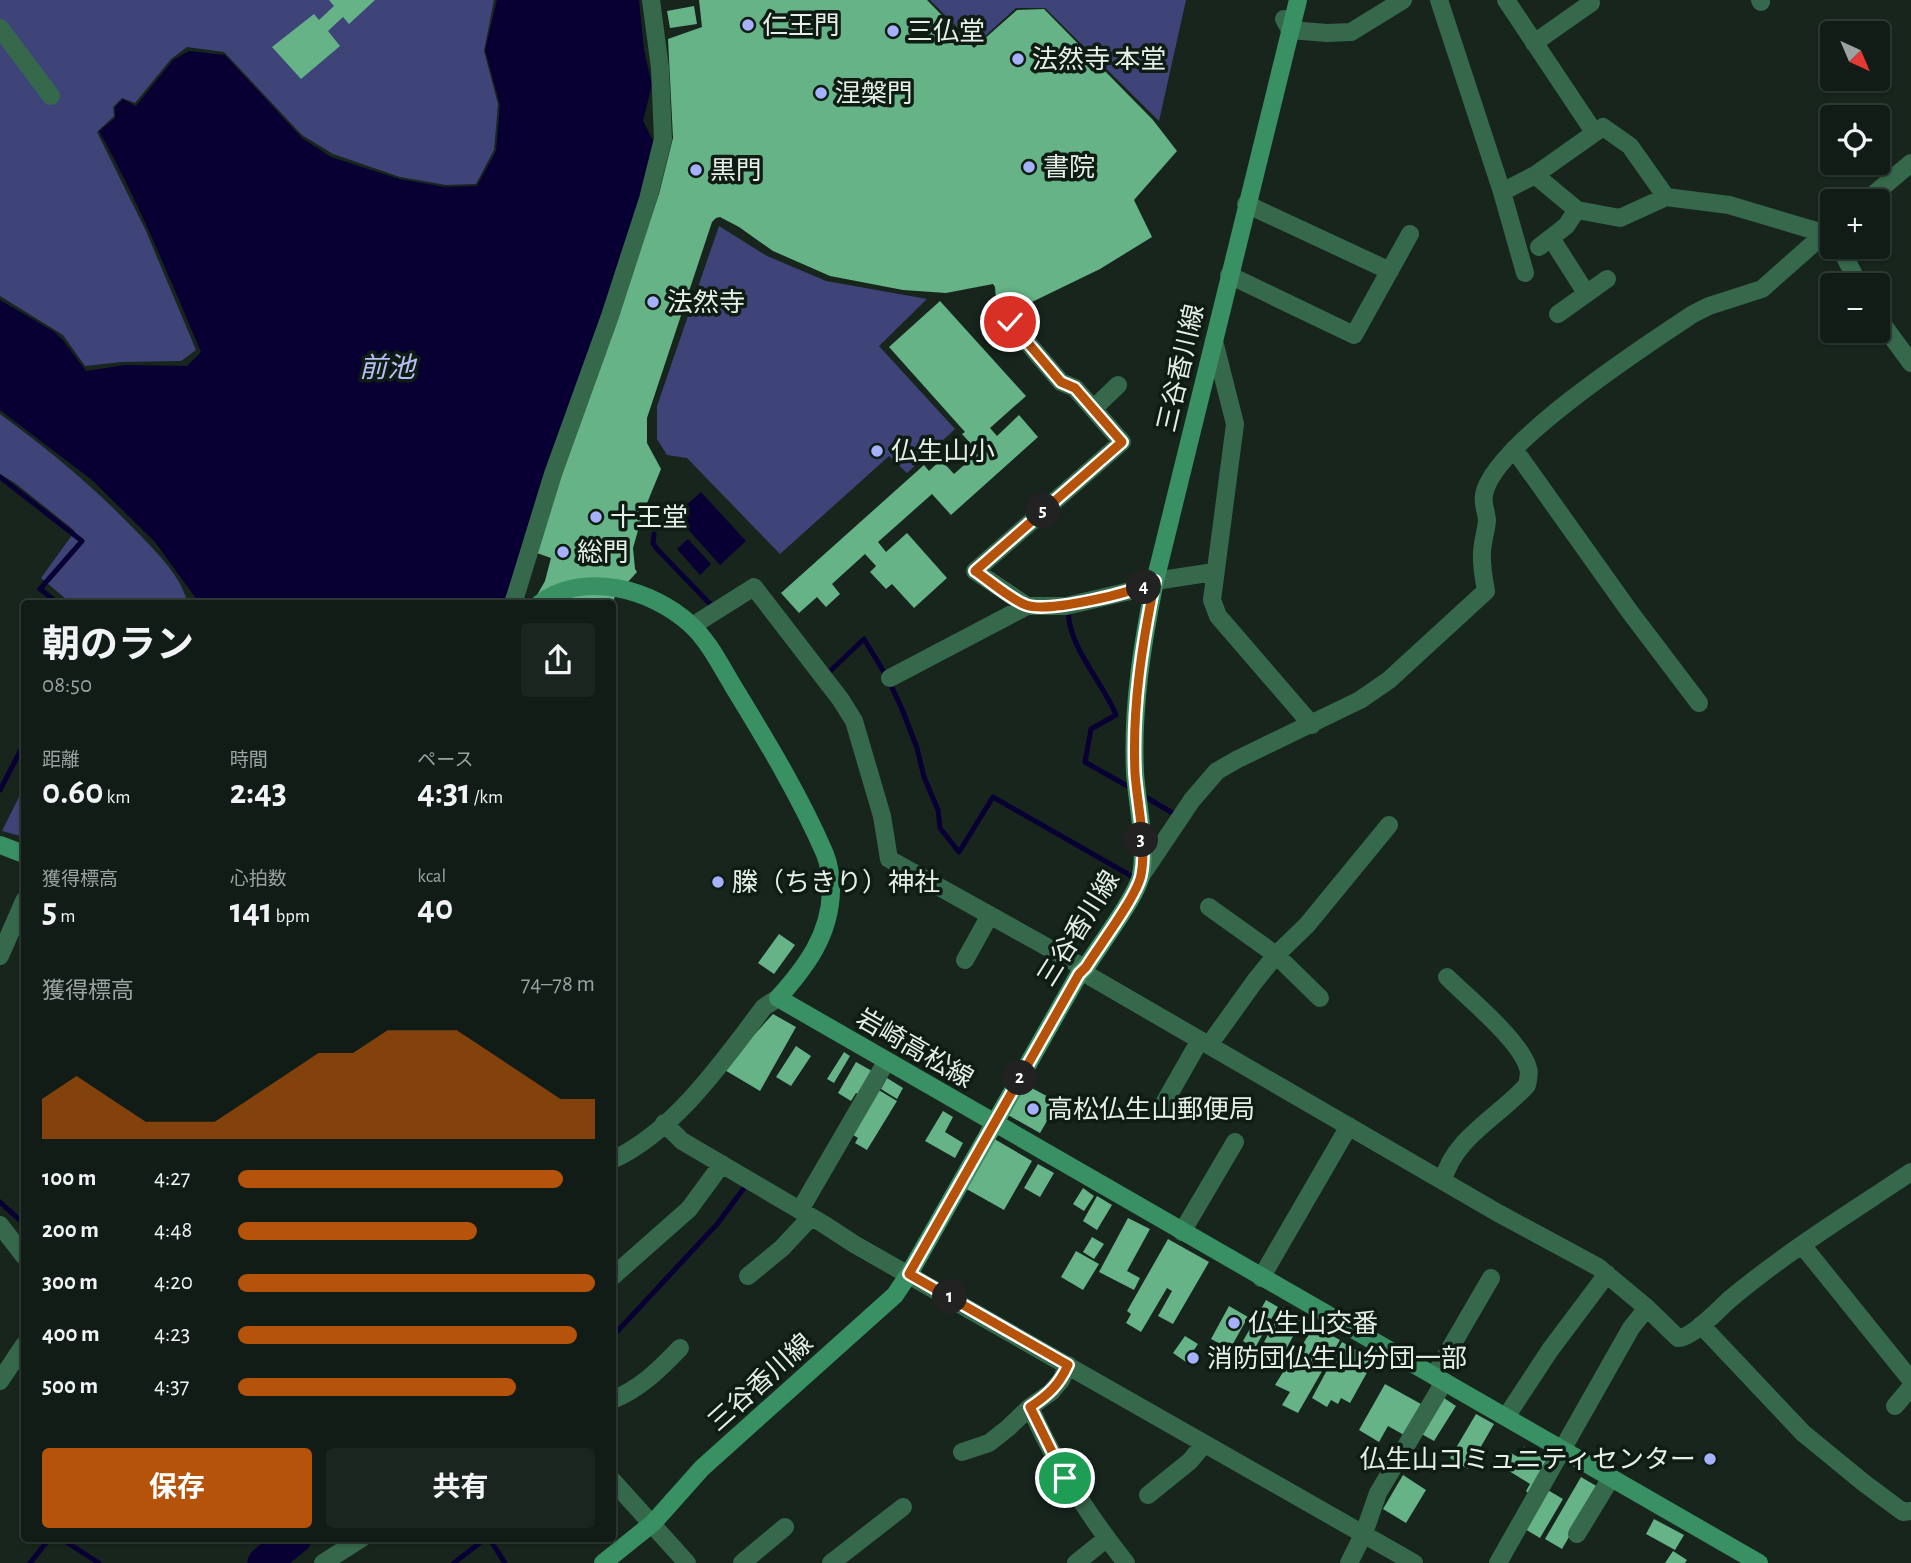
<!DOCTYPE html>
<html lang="ja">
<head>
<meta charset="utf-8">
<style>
	:root { --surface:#111c16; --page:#1a251f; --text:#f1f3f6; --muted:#9ca1a1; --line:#303a35; --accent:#b45309 }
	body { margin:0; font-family:"Alegreya Sans","Noto Sans JP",sans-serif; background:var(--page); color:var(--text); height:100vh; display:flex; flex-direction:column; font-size:26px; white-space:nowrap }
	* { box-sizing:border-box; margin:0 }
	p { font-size:23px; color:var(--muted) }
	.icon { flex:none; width:38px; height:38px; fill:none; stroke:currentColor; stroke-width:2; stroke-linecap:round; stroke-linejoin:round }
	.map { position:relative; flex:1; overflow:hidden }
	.drawer { position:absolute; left:21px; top:600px; width:595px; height:942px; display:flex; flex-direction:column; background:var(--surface); border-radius:7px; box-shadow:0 2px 5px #0004,0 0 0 2px var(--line) }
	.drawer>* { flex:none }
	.needle { width:46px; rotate:136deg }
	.controls { position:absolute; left:1820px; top:21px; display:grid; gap:14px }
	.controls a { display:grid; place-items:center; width:70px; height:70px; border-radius:7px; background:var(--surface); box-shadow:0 2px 5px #0004,0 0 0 2px var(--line); font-size:35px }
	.pin { position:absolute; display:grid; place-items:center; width:60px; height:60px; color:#fff; margin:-30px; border:4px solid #fff; border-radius:50%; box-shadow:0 2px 7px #0007 }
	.km { position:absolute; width:35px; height:35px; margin:-18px; border-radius:50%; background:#222; color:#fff; font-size:19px; line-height:35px; text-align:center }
	.round { display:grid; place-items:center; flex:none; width:74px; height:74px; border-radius:7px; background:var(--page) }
	.headline { display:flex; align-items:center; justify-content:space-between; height:119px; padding:0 21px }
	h1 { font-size:38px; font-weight:700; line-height:52px }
	.figures { display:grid; grid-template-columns:repeat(3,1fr); gap:10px; height:119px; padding:7px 21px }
	.figures div { display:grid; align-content:center }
	.figures b { font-size:35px; font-weight:700 }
	.figures small { font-size:19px; font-weight:400 }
	.figures p { font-size:19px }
	.chart { height:196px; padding:14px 21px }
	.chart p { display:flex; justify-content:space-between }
	.chart svg { width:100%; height:126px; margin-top:7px; fill:var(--accent); opacity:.7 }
	.action { display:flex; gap:14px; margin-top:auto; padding:14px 21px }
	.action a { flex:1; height:80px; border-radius:7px; background:var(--accent); color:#fff; font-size:28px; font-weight:700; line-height:80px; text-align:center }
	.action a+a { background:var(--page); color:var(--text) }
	ul { padding:0 21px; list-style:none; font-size:23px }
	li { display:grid; grid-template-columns:112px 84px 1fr; align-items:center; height:52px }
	li i { height:18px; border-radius:9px; background:var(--accent) }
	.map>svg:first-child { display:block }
	.green { fill:#3f4478 }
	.water { fill:#080033 }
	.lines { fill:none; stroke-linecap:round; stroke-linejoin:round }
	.stream { stroke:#080033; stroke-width:5 }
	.river { stroke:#080033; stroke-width:33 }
	.building { fill:#65b386 }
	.street { stroke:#36684b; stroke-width:18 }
	.secondary { stroke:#399062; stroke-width:18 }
	.route-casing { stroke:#fff; stroke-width:14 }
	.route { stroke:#b45309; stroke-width:9 }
	.poi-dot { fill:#a6b1fc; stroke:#0e1c13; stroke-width:2.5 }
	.labels { text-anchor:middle; stroke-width:7; stroke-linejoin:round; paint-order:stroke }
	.poi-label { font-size:26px; fill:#e5efe8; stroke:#0e1c13; text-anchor:start }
	.street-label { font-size:26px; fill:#e5efe8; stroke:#0e1c13 }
	.water-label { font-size:28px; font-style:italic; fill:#b5bef6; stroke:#0e1c13 }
</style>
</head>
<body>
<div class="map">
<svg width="1911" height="1563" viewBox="0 0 1911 1563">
	<rect width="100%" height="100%" fill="#17251d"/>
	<!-- green -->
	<path class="green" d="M0,0H494L484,51L498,104L494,150L476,184L446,185L400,177L333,154L302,135L224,52L187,47L171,59L135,103L122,98L113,107L114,116L97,132L146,231L196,350L181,361L122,362L85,366L63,335L0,296Z
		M930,0H1186L1159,121L1045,8H1016L975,45Z
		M719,226L767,256L826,281L927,299L879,346L955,429L907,473L889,456L780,554L687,458L667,455L657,439V406Z
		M0,414C52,452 94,487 139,534C158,554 181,576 188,604H72L41,578L75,531L15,483L0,474Z
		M24,787V837L2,831Z"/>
	<!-- water -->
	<path class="water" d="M497,0H639L644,50L652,85L643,121L658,150L503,604H200L155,542L92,480L0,410V300L53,331L63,340L86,371L125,365L187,366L201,352C169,277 139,202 99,131L115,118V107L123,99L136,106L173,60L189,51L225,55L302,138L331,157L399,179L445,187L477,186L496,151L500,105L485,50Z
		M701,492L746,541L720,565L675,515Z
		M688,539L711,564L700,575L677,549Z"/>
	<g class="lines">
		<!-- stream -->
		<path class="stream" d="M0,477L82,541L40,589L59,604
			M654,534L653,543L657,549L712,606L714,605
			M1068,611C1070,650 1101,679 1116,715L1091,729L1085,762L1131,788
			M827,674L864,639L887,677L902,709L917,748L924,777L938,810L940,828L959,852L993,797L1133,877L1135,875
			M0,790L24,744
			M1142,795L1176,815
			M0,1202L24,1224
			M612,1337L718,1223L747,1184
			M60,1538L99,1563
			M489,1538L505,1563
			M30,1563L50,1538
			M454,1563L486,1538"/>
		<!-- river -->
		<path class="river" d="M264,1563L295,1538"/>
	</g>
	<!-- building -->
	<path class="building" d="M329,0H375L349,24L343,17L328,31L340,46L301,79L272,47L314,14L319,20L334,6Z
		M699,0H927L974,48L1017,10L1044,9L1153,120L1177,151L1134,200L1152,237L1100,269L1005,315L996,300L995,287L993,284L946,293L903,290L830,276L773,251L739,227L720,217L716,218L712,222L647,418V443L661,469L643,513L633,548L635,569L637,572L615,596L613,603L532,604L545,581L551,558L534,552L659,194L673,138L668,39L702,27Z
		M694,6L697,24L670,28L667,11Z
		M940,301L1026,396L990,428L997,436L1019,415L1038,437L951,515L932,494L878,542L886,552L907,533L947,578L914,608L892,584L886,589L870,572L876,566L865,554L832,584L840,594L826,607L817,597L799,613L781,593L924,465L929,471L941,460L954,474L989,443L982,435L972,445L962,434L965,432L889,347Z
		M779,934L795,945L774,974L758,963Z
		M773,1014L796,1027L760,1091L723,1069Z
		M796,1046L811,1056L791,1086L776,1077Z
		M844,1052L850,1056L834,1083L827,1079Z
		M856,1062L872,1071L859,1095L856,1093L851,1101L838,1093Z
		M887,1078L903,1088L897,1099L881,1089Z
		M1026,1085L1058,1102L1040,1133L1008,1115Z
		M877,1089L897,1101L867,1150L855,1143L858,1138L850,1133Z
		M943,1111L953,1117L945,1132L963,1143L955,1158L925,1141Z
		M991,1137L1032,1161L1004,1210L963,1187Z
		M1038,1164L1054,1173L1040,1197L1024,1188Z
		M1083,1188L1094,1196L1084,1211L1073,1204Z
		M1097,1196L1112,1205L1097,1230L1083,1221Z
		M1128,1218L1150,1229L1127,1271L1140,1278L1134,1290L1099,1272Z
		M1092,1237L1104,1244L1094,1259L1083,1252Z
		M1168,1239L1209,1262L1173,1324L1158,1316L1172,1291L1167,1288L1141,1332L1126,1323L1131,1314L1127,1311Z
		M1076,1251L1099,1264L1083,1290L1061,1277Z
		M1266,1300L1278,1307L1255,1348L1243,1341Z
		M1229,1306L1248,1317L1230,1349L1211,1339Z
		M1283,1307L1303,1318L1284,1353L1264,1342Z
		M1314,1326L1340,1340L1298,1413L1282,1405L1290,1392L1275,1385L1285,1369L1287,1370Z
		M1185,1336L1198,1344L1186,1362L1173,1353Z
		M1342,1342L1374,1360L1350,1403L1341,1398L1338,1404L1331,1400L1327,1407L1312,1398Z
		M1385,1384L1421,1404L1404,1435L1388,1426L1379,1442L1359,1430Z
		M1441,1396L1456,1406L1434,1441L1418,1432Z
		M1476,1414L1494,1424L1468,1469L1450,1458Z
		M1524,1447L1549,1462L1529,1494L1526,1491L1530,1484L1509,1471L1512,1466L1503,1461L1509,1452L1518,1457Z
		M1403,1475L1426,1490L1406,1523L1383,1509Z
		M1581,1477L1598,1487L1562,1549L1545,1539Z
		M1546,1489L1563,1499L1540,1538L1523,1528Z
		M1654,1519L1684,1535L1675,1550L1646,1534Z
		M1673,1551L1687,1560L1685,1563H1665Z"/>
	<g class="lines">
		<!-- street -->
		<path class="street" d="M1439,0L1502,192L1525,273
			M1506,0L1594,132
			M1760,0L1761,2
			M1284,19L1290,30L1327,33L1351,32L1403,0
			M0,28L51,96
			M1534,43L1591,3
			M1535,175L1577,210L1620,218L1666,197L1729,205L1823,233L1832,242
			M1502,192L1535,175L1603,127L1630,146L1666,197
			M1866,201L1911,163
			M1246,204L1390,271
			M1551,238L1586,293
			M1539,247L1566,226L1577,210
			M1837,247L1843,253L1859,285
			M1229,275L1354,335L1410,234
			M1558,314L1607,279
			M1878,318L1911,363
			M1010,322L1061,382L1075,388L1122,442L975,571L1027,606H1066L1143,588L1155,581L1214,572
			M1214,341L1235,424L1212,600L1218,616L1312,725
			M1093,409L1118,385
			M1514,449L1630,612L1699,703
			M513,604L553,474L610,316L648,199L663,139L660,68L651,0
			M692,626L754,587L841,700L854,721L882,816L889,859L1081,966L1086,974L1498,1213L1598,1267L1647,1308L1678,1338C1692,1338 1718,1310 1729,1300C1786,1252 1850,1213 1911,1172
			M890,678L1027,606
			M1141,876L1192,800L1217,771L1238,759L1360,700L1389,680L1486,591C1484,579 1481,565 1482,553C1482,543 1486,532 1487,521C1487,513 1482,503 1484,495C1492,445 1649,343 1693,314L1709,306L1762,289L1832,227
			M1209,907L1276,955L1320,998
			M0,956L24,901
			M965,960L990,915
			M1209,1045L1255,981L1276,955L1307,925L1389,825
			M1159,1112L1200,1040
			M664,1123L682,1141L825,1225L854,1244L1414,1563
			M612,1160C674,1132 724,1060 764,1007L778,998
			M1443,1181C1453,1138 1500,1116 1527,1085C1528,1080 1530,1073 1528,1068C1520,1040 1468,998 1447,977
			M800,1210L886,1062
			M0,1225L24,1256
			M1182,1232L1235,1142
			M1802,1245L1911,1380
			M748,1276L782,1248L811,1217
			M612,1277L689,1209L722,1164
			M1261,1278L1349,1126
			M1701,1325L1803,1433L1864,1483L1903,1512L1911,1511
			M1434,1376L1491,1278
			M0,1381L24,1345
			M612,1400C640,1389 660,1369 680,1348
			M1895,1406L1911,1387
			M1030,1407C1055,1464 1087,1514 1126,1563
			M1506,1417L1550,1350L1607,1274
			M962,1452L989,1443L1008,1428L1030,1407L1051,1392L1061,1380L1068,1365
			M612,1480L687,1563
			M1148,1495L1190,1461L1204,1444
			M1577,1534L1611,1478
			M323,1563L362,1538
			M742,1563L785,1527
			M831,1563L903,1507
			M1076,1563L1106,1539
			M1349,1563L1364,1533L1378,1493L1444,1382
			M1498,1563L1631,1328L1647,1308"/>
		<!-- secondary -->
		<path class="secondary" d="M539,604C583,570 652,589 690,624C708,640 721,666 733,686C766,740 800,796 825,854C829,864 831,880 831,891C830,935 806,967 778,998L1759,1563
			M0,845L24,854
			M603,1563L653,1523L702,1468L895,1295L909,1274L1079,974L1086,967C1099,946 1137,896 1141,875C1147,844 1137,804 1135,773C1132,708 1142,645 1155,581L1298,0"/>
	</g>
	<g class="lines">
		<defs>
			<path id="route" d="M1010,322L1061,382L1075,388L1122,442L975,571C990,581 1010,599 1026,605C1048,613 1133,593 1155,581C1142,644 1132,708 1135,773C1137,804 1147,844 1141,875C1137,896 1099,946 1086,967L1079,974L909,1274L1068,1365C1059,1385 1048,1395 1030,1407L1065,1478"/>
		</defs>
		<!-- route casing -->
		<use href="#route" class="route-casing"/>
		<!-- route -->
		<use href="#route" class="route"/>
	</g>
	<!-- markers -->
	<g class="poi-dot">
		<circle cx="748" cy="25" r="7"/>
		<circle cx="893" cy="31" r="7"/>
		<circle cx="1018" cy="59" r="7"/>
		<circle cx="821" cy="93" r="7"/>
		<circle cx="1029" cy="167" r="7"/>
		<circle cx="696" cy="170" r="7"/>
		<circle cx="653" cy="302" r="7"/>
		<circle cx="877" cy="451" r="7"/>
		<circle cx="596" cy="517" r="7"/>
		<circle cx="563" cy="552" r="7"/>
		<circle cx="718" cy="882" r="7"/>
		<circle cx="1033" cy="1109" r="7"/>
		<circle cx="1234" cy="1323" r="7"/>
		<circle cx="1193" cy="1358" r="7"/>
		<circle cx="1710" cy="1459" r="7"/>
	</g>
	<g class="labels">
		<!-- poi labels -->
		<g class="poi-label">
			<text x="762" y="34">仁王門</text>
			<text x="907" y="40">三仏堂</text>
			<text x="1032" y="68">法然寺 本堂</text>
			<text x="835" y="102">涅槃門</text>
			<text x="1043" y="176">書院</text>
			<text x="710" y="179">黒門</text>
			<text x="667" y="311">法然寺</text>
			<text x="891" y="460">仏生山小</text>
			<text x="610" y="526">十王堂</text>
			<text x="577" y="561">総門</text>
			<text x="732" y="891">榺（ちきり）神社</text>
			<text x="1047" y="1118">高松仏生山郵便局</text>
			<text x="1248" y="1332">仏生山交番</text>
			<text x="1207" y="1367">消防団仏生山分団一部</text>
			<text x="1696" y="1468" text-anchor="end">仏生山コミュニティセンター</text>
		</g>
		<!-- street labels -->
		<g class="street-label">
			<text transform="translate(1180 368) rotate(-77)" y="9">三谷香川線</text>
			<text transform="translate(1078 928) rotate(-58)" y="9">三谷香川線</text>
			<text transform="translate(915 1048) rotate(30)" y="9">岩崎高松線</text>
			<text transform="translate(760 1382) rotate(-42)" y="9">三谷香川線</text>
		</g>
		<!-- water labels -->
		<g class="water-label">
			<text x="387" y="377">前池</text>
		</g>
	</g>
</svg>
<div class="controls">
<a><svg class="needle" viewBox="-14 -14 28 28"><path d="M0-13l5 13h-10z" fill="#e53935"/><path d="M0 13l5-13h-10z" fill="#9ca1a1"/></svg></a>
<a><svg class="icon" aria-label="locate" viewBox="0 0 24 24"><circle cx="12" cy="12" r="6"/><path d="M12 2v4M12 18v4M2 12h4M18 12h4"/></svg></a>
<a>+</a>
<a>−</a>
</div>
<div class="pin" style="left:1065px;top:1478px;background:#1e9e55"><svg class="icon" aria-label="arrive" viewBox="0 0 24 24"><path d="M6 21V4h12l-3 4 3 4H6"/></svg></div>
<div class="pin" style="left:1010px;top:322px;background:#d93025"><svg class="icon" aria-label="check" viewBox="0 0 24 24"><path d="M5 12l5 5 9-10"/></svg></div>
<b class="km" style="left:950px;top:1297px">1</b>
<b class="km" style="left:1020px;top:1078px">2</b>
<b class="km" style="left:1141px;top:840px">3</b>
<b class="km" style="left:1144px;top:587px">4</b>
<b class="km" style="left:1043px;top:511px">5</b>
<section class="drawer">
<div class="headline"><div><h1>朝のラン</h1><p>08:50</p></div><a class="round"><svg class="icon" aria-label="share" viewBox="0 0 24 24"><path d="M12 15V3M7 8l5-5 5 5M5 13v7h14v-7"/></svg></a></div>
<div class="figures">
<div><p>距離</p><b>0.60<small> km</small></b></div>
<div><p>時間</p><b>2:43</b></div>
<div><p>ペース</p><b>4:31<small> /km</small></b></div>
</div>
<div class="figures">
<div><p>獲得標高</p><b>5<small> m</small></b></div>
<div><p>心拍数</p><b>141<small> bpm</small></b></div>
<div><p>kcal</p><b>40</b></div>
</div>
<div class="chart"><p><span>獲得標高</span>74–78 m</p>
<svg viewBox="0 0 160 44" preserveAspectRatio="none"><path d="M0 44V30L10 22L20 30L30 38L40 38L50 38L60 30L70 22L80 14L90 14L100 6L110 6L120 6L130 14L140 22L150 30L160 30V44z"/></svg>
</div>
<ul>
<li><b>100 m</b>4:27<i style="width:91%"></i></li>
<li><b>200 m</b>4:48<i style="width:67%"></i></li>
<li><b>300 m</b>4:20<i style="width:100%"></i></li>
<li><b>400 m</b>4:23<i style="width:95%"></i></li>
<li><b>500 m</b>4:37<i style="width:78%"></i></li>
</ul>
<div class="action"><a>保存</a><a>共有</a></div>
</section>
</div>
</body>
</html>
